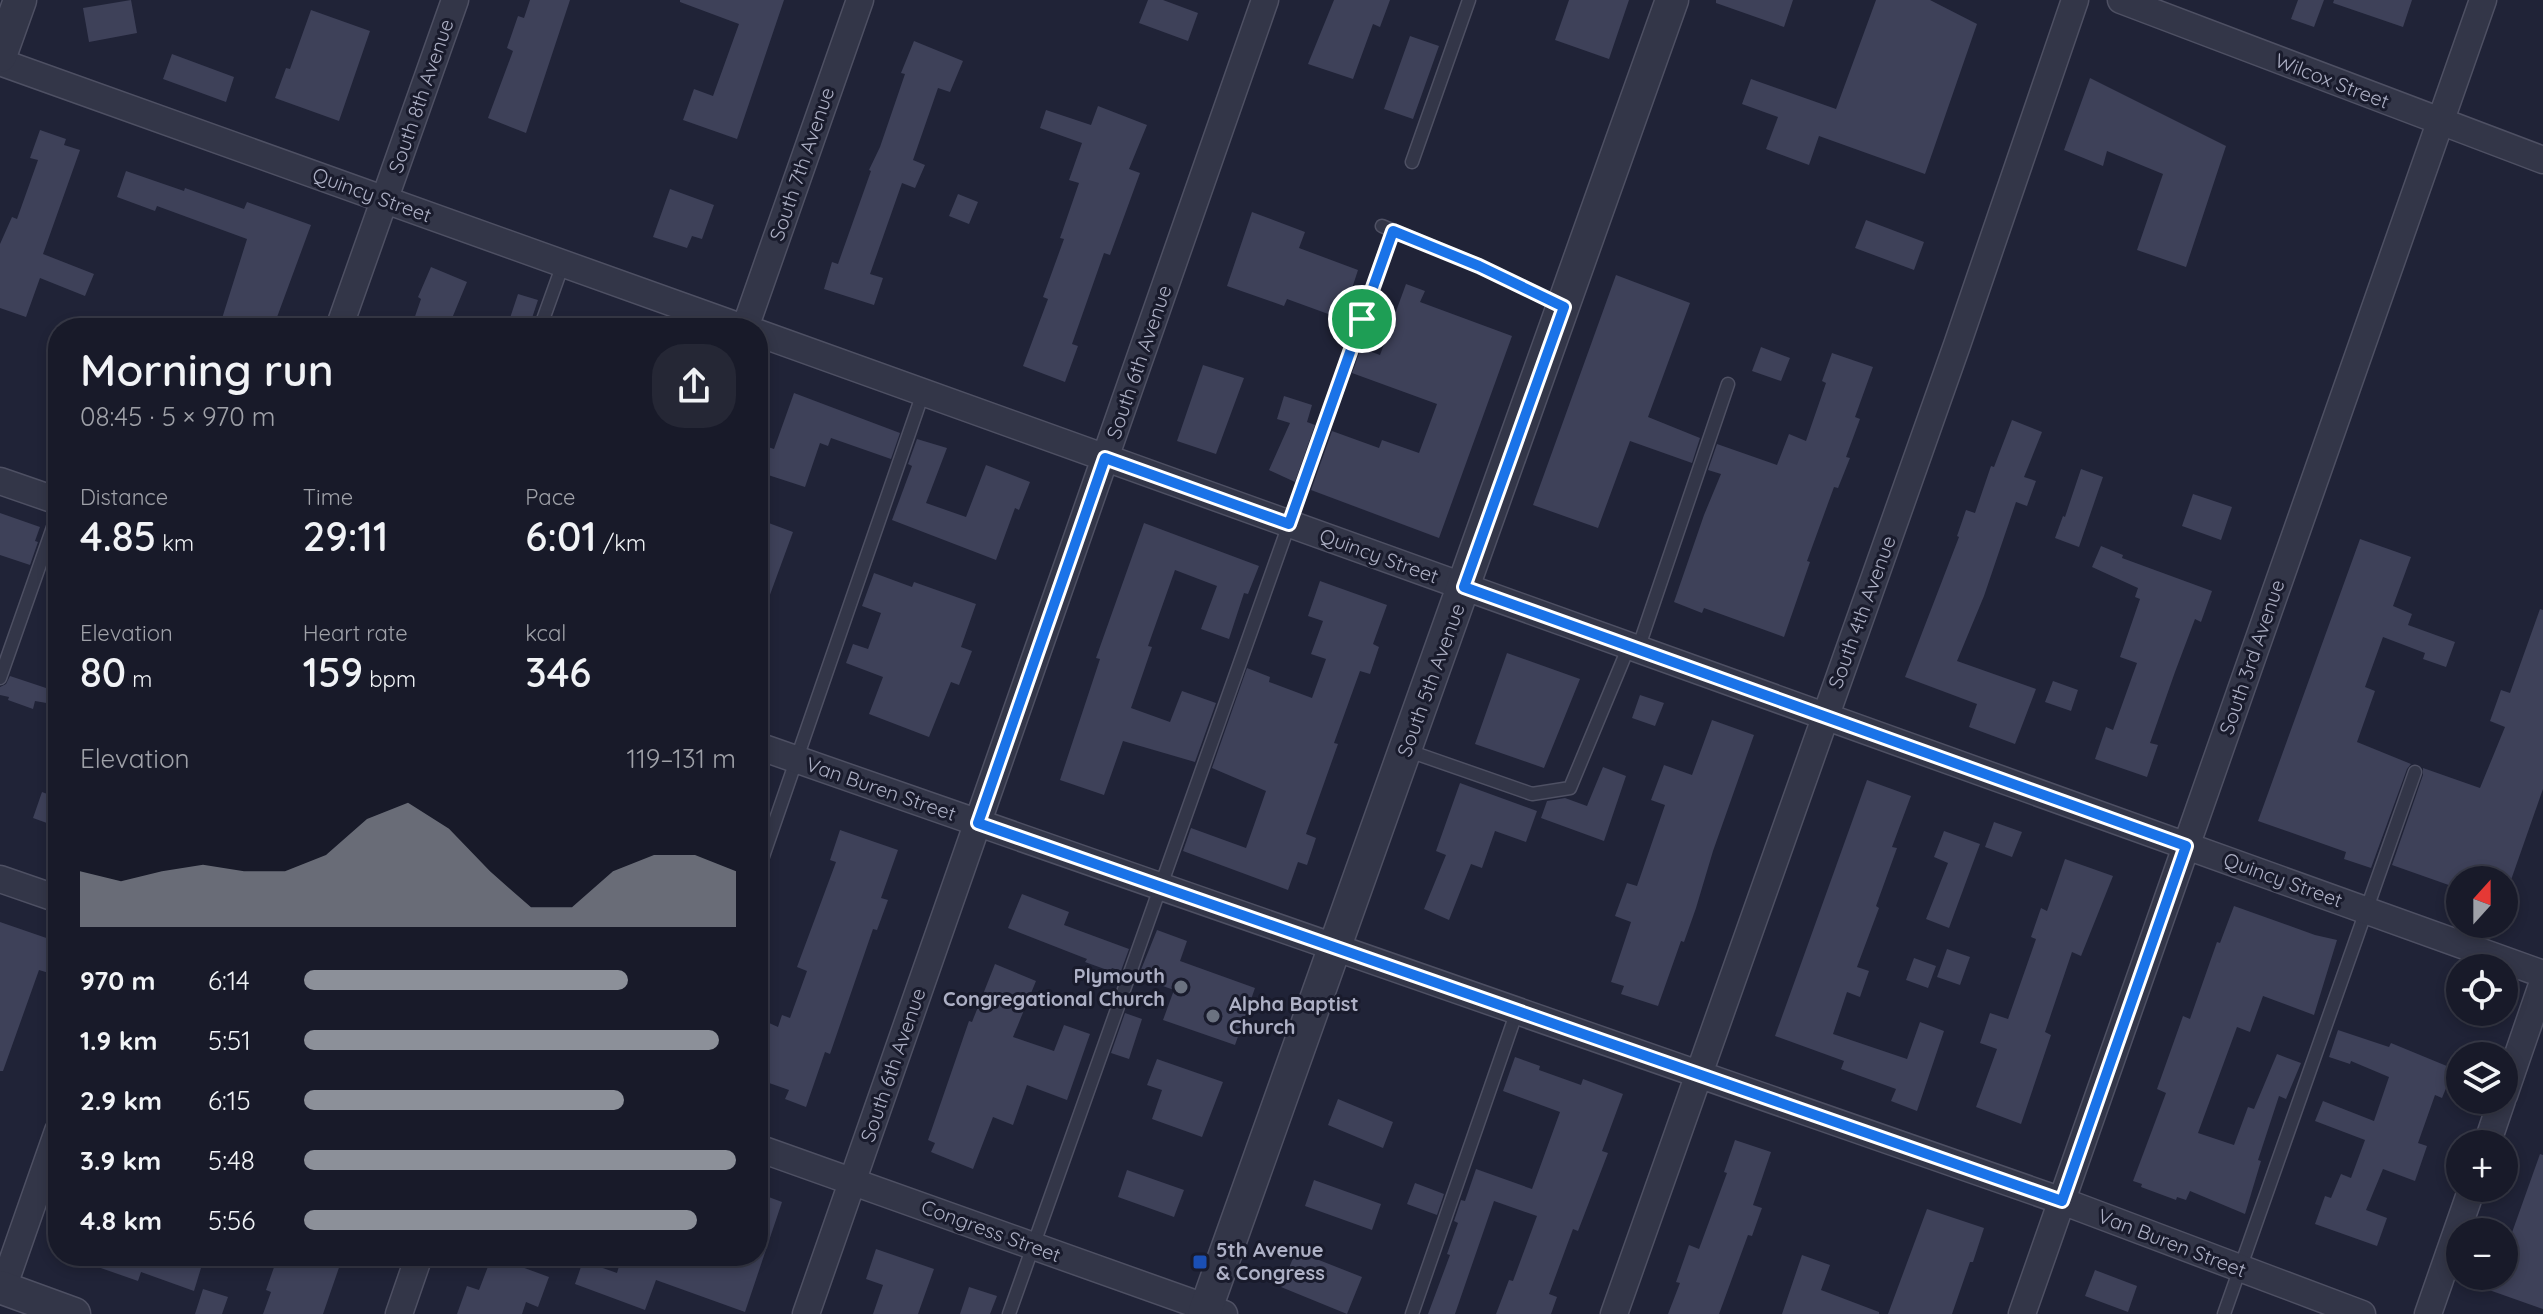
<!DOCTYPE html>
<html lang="en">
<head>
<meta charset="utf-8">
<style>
	:root { --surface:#181a29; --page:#252735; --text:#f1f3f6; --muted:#9fa1a8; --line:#363846; --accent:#8c9099 }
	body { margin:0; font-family:Quicksand,sans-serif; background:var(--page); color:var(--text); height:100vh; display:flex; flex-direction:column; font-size:30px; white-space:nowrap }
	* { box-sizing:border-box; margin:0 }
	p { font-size:26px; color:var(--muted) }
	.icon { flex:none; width:44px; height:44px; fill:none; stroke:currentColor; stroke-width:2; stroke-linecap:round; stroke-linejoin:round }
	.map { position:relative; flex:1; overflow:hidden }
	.panel { position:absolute; left:48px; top:318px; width:720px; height:948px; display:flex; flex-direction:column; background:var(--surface); border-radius:32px; box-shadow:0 4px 12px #0003,0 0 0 2px var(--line) }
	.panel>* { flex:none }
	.needle { width:52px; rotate:21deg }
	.tools { position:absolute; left:2446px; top:866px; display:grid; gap:16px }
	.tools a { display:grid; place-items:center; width:72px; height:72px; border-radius:50%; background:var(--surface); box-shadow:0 4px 12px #0003,0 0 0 2px var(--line); font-size:40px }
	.pin { position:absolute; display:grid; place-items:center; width:68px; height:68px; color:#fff; margin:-34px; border:4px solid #fff; border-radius:50%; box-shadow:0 2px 8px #0007 }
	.round { display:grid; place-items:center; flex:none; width:84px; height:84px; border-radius:32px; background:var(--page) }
	.overview { display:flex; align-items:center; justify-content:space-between; height:136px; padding:0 32px }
	h1 { font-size:44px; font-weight:600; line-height:60px }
	.metrics { display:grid; grid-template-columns:repeat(3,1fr); gap:12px; height:136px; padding:8px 32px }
	.metrics div { display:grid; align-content:center }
	.metrics b { font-size:40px; font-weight:600 }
	.metrics small { font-size:22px; font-weight:400 }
	.metrics p { font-size:22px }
	.chart { height:224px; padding:16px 32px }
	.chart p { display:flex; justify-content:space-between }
	.chart svg { width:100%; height:144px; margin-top:8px; fill:var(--accent); opacity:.7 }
	ul { padding:0 32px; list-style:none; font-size:26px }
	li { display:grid; grid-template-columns:128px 96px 1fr; align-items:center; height:60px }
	li i { height:20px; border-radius:10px; background:var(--accent) }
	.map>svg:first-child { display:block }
	.building { fill:#3e4159 }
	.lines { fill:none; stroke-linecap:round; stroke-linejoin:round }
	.service-casing { stroke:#4e5063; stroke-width:15 }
	.minor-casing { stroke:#4e5063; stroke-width:29 }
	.tertiary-casing { stroke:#4e5063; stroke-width:35 }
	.service { stroke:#333648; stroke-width:12 }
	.minor { stroke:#333648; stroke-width:26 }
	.tertiary { stroke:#333648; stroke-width:32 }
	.route-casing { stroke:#fff; stroke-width:16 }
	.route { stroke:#1a73e8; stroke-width:10 }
	.worship-dot { fill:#6b7280; stroke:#191b2c; stroke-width:3 }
	.transit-dot { fill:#1a4fb4; stroke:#191b2c; stroke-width:3 }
	.labels { text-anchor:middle; stroke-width:6; stroke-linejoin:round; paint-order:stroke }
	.street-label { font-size:20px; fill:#adb0c5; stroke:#191b2c }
	.poi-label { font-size:20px; font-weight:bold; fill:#adb0c5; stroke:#191b2c; text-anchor:start }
</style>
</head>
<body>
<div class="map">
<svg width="2543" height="1314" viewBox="0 0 2543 1314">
	<rect width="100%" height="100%" fill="#202337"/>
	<!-- building -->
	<path class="building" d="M131,0L137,33L89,42L83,8Z
		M530,0H570L526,133L488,118L513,51L507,48L518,16L524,18Z
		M680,0H784L737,139L683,120L694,89L713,96L739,24L680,2Z
		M1148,0H1163L1198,13L1188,41L1139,23Z
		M1334,0H1390L1380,27L1373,24L1353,79L1308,64Z
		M1569,0H1629L1609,59L1555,40Z
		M1716,0H1793L1784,27L1716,3Z
		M1876,0H1930L1977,24L1925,174L1819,136L1809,165L1766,149L1778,117L1742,104L1751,79L1836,109Z
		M2298,0H2324L2314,27L2291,19Z
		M2334,0H2412L2403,27L2333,3Z
		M311,10L370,31L339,121L275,98L286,68L290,69Z
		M1410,36L1439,46L1413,119L1384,109Z
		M914,41L963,61L950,92L938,88L913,160L925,165L915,188L902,183L870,274L883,278L874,305L824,289L832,262L838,264L871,171L869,170L880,147L905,74L901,73Z
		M172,54L234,77L226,102L163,79Z
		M2090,78L2226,146L2186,267L2137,250L2163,174L2107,151L2103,166L2064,150Z
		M1098,106L1147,125L1129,169L1140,173L1110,255L1104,253L1072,344L1078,346L1065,382L1023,366L1048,299L1043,297L1064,239L1060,238L1079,183L1069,180L1082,143L1040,128L1046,110L1091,125Z
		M40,130L66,139L64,145L80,150L43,254L94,274L85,296L40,278L26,317L0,308V244L12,217L17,219L38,160L30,158Z
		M126,171L184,191L185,188L244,209L247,202L311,225L273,328H219L247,239L157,206L155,211L117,197Z
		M670,189L714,205L702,239L692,236L687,248L653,237Z
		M958,194L978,202L969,224L949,216Z
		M1252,212L1305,232L1299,248L1358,270L1342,319L1287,299L1284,306L1227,286Z
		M1866,220L1924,242L1914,270L1855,248Z
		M431,267L467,282L448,328H411L421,299L418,297Z
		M1616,275L1690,303L1648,417L1700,438L1692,463L1630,441L1598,528L1533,505Z
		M1406,284L1425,291L1420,302L1512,336L1439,538L1311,490L1332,431L1379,448L1382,440L1419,453L1437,404L1352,373L1361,348L1380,355Z
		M518,294L538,300L530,324L510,318Z
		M1761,347L1790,358L1781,381L1752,371Z
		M1832,353L1873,367L1855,417L1860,419L1846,457L1850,458L1838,488L1834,487L1807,561L1810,562L1784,637L1704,608L1702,613L1674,602L1704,515L1721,474L1708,470L1717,444L1777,465L1789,434L1806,441L1826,383L1822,381Z
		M1203,365L1244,378L1216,454L1177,441Z
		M794,393L900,433L891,459L831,438L828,446L820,443L805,487L759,472L768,447L774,449Z
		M1284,396L1312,405L1307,422L1315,425L1295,482L1269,470L1290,423L1277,419Z
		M2012,420L2042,432L2024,477L2036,481L2027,506L2016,502L1984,596L1957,661L2036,689L2015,744L1969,727L1977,704L1905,677L1959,537L1957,536L1966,510L1975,513L1991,466L1994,467Z
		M917,439L947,448L926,503L966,517L986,465L1030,482L1019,510L1015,508L996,560L892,520L912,466L908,464Z
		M2081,469L2103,477L2079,547L2055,538L2063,516L2065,517Z
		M2193,494L2232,507L2221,540L2182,526Z
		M0,513L40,527L35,541L38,542L30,565L0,555Z
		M758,519L793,532L760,622H758Z
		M1144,523L1259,566L1248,594L1244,593L1229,639L1201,629L1217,586L1175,570L1148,646L1152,647L1131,708L1170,722L1182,691L1216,703L1195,762L1123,741L1104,795L1060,780L1100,659L1096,658Z
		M2360,539L2411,557L2393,606L2412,614L2408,625L2455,642L2446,667L2423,659L2425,653L2383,637L2365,687L2375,691L2357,742L2411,764L2407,769L2371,868L2344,859L2346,852L2258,821Z
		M2101,546L2123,555L2122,558L2212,591L2201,622L2195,619L2175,672L2150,743L2158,745L2147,777L2095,759L2106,727L2113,730L2137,663L2120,657L2140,599L2135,597L2138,588L2092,567Z
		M874,573L912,587L914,582L976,604L961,647L972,651L959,685L951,682L929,737L869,714L883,677L846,663L853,644L868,649L881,613L862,606Z
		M1320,581L1387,605L1373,644L1379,647L1370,674L1360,671L1334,743L1338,744L1306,834L1316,838L1307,865L1298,862L1288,890L1183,851L1191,828L1246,848L1266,791L1212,768L1247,668L1270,677L1269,682L1312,698L1326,659L1311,654L1323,621L1308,616Z
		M2540,609L2543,610V789L2511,880H2460V889L2392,865L2423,775V768L2480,788L2505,727L2490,721L2501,690L2510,693Z
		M1507,653L1580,679L1544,768L1475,744Z
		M10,676L58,692V705L35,701L33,709L8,700L9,697L0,695V687L6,684Z
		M2053,681L2078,690L2071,711L2045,702Z
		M1640,695L1664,703L1655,726L1632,718Z
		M1712,720L1754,735L1713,851L1696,908L1684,942L1681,941L1658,1006L1621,994L1624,986L1611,982L1631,922L1615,916L1627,883L1637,886L1665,805L1651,800L1664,765L1692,775Z
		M1603,767L1626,776L1604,841L1541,818L1547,801L1565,798L1587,806Z
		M1867,780L1911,796L1892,847L1897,848L1876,906L1879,908L1857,967L1869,971L1860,997L1847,992L1833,1034L1907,1059L1920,1022L1944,1031L1917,1111L1891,1101L1896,1089L1841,1069L1844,1061L1775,1036Z
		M1460,783L1537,811L1526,842L1495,831L1482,868L1471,864L1449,920L1424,909L1446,855L1436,851Z
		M42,792L58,798V827L33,818Z
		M1994,822L2022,832L2012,857L1985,847Z
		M840,830L898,850L881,898L888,900L877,930L873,929L830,1054L825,1052L806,1107L785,1099L789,1090L758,1079V1018L778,1027L782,1015L790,1018L807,971L797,967L836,862L830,860Z
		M1944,831L1980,844L1949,928L1926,919L1948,863L1934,857Z
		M2065,859L2113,876L2081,956L2072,952L2045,1032L2051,1035L2021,1124L1976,1107L1997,1049L1980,1043L1990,1013L2008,1019L2036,939L2031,937L2041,908L2047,911Z
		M1022,894L1069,912L1064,925L1129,949L1121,971L1112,968L1110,971L1085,962L1087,959L1008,928Z
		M2234,906L2315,935L2337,940L2314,1015L2263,996L2250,1032L2237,1027L2198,1133L2234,1145L2248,1107L2254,1109L2277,1054L2301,1063L2286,1099L2279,1096L2258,1160L2261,1161L2245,1214L2190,1191L2186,1200L2177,1197L2176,1200L2141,1187L2142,1184L2133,1181L2166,1093L2157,1089L2183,1016L2190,1019L2217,942L2220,943Z
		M0,922L58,942L49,973L39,970L3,1071H0Z
		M1157,930L1187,941L1180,961L1255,988L1235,1045L1163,1020L1174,990L1138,977Z
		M1947,949L1970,957L1960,985L1937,977Z
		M1914,958L1936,966L1928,988L1906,980Z
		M995,964L1036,981L1013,1037L1054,1051L1064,1025L1090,1034L1067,1100L1027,1085L1013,1125L993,1117L973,1169L931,1152L935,1143L928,1140L969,1021L972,1022Z
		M1125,1013L1142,1019L1129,1059L1111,1053Z
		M2338,1030L2389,1047L2391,1043L2454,1069L2442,1098L2435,1095L2418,1143L2427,1146L2415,1181L2383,1169L2366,1210L2387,1218L2377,1246L2315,1224L2325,1196L2331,1198L2341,1174L2351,1178L2365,1140L2315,1121L2323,1101L2374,1121L2389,1077L2351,1061L2350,1064L2329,1057Z
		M1515,1057L1540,1066L1539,1070L1581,1085L1583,1079L1623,1094L1602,1151L1608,1153L1578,1231L1573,1229L1549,1294L1557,1297L1551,1314H1496L1509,1280L1513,1281L1537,1216L1494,1201L1455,1314H1428L1450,1255L1447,1254L1458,1223L1454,1221L1461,1200L1465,1201L1476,1169L1532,1189L1560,1112L1503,1091Z
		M1157,1059L1223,1082L1202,1137L1152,1119L1162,1090L1147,1085Z
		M1338,1099L1393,1122L1383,1148L1328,1125Z
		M1735,1140L1771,1152L1753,1205L1762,1208L1752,1236L1748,1235L1719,1314H1668L1680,1283L1676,1282L1689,1245L1699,1249L1727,1173L1724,1172Z
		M2540,1154L2543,1155V1309L2458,1279V1276H2504V1255Z
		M1127,1170L1184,1190L1174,1217L1118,1197Z
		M1314,1180L1381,1204L1372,1230L1305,1206Z
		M1415,1183L1444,1194L1437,1215L1407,1204Z
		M758,1193L782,1202L745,1312L656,1280L645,1310L575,1284L583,1261L617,1273L622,1256H758Z
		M1927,1209L1984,1228L1973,1262H1970L1952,1314H1888Z
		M876,1249L934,1269L918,1314H873L883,1285L866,1279Z
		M1296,1251L1362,1277L1347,1314L1281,1287Z
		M1802,1255L1830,1265L1821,1290L1879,1312V1314H1782Z
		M76,1256H167L201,1268L194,1291L141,1272L138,1281L75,1259Z
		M278,1256H343L323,1314H263L271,1292L266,1290Z
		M492,1256L549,1277L538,1307L526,1302L522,1314H457L467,1286L479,1290Z
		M2095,1270L2137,1286L2128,1312L2085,1296Z
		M969,1287L997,1296L990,1314H960Z
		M203,1289L228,1297L222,1314H195Z"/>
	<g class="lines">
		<defs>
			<path id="service" d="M1412,162L1469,0
				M1382,226L1479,266L1562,306
				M540,328L563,264
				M1638,649L1728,384
				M0,678L58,513
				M1406,750L1532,794L1570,788L1629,646
				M758,871L923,393
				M1009,1314L1393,231
				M1412,1314L1517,1011
				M2224,1314L2415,772"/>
			<path id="minor" d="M2121,0L2543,160
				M0,62L743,328
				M339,328L455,0
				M745,328L860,0
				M758,333L2543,974
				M0,481L58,501
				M758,746L2062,1201L2362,1314
				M0,879L58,899
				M2504,1095L2543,982
				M2487,1144L2502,1100
				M758,1148L1224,1314
				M3,1288L58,1131
				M399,1314L419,1256
				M806,1314L1265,0
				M1614,1314L1957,345L2075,0
				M2022,1314L2483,0
				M2428,1314L2472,1188"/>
			<path id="tertiary" d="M0,56L20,0
				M0,1287L74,1314
				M1204,1314L1672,0"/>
		</defs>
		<!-- service casing -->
		<use href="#service" class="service-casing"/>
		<!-- minor casing -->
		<use href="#minor" class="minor-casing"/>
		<!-- tertiary casing -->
		<use href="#tertiary" class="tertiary-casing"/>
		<!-- service -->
		<use href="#service" class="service"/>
		<!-- minor -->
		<use href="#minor" class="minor"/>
		<!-- tertiary -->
		<use href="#tertiary" class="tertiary"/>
	</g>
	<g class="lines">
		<defs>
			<path id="route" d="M1393,231L1479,266L1564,307L1464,587L2186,846L2062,1201L978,823L1105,458L1289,524Z"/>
		</defs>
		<!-- route casing -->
		<use href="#route" class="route-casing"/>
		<!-- route -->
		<use href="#route" class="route"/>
	</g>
	<!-- markers -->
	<g class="worship-dot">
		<circle cx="1181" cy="987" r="8"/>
		<circle cx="1213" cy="1016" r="8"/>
	</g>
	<rect class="transit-dot" x="1192" y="1254" width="16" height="16" rx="4"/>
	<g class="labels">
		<!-- street labels -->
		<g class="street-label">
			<text transform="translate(2332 81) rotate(21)" y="7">Wilcox Street</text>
			<text transform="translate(421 96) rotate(-71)" y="7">South 8th Avenue</text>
			<text transform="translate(802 164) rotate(-71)" y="7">South 7th Avenue</text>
			<text transform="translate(372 195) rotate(20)" y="7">Quincy Street</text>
			<text transform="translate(1139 362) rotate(-71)" y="7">South 6th Avenue</text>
			<text transform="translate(1379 556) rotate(20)" y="7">Quincy Street</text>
			<text transform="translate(1862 612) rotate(-70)" y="7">South 4th Avenue</text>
			<text transform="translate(2252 657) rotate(-71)" y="7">South 3rd Avenue</text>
			<text transform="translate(1431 680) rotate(-70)" y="7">South 5th Avenue</text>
			<text transform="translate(881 789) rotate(19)" y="7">Van Buren Street</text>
			<text transform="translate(2283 880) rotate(20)" y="7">Quincy Street</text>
			<text transform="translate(893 1065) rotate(-71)" y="7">South 6th Avenue</text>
			<text transform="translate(991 1231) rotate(20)" y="7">Congress Street</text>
			<text transform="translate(2172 1243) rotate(21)" y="7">Van Buren Street</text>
		</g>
		<!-- poi labels -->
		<g class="poi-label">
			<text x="1165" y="983" text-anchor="end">Plymouth<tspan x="1165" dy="23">Congregational Church</tspan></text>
			<text x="1229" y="1011">Alpha Baptist<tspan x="1229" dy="23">Church</tspan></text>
			<text x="1216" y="1257">5th Avenue<tspan x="1216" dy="23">&amp; Congress</tspan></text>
		</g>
	</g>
</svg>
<div class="tools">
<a><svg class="needle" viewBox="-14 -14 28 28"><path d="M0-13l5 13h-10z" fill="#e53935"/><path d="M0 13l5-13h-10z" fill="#9fa1a8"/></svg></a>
<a><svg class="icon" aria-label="locate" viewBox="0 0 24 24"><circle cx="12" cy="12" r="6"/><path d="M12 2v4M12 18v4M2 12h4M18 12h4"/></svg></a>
<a><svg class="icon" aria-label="layers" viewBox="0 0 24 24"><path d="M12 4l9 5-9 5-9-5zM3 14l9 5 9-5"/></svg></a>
<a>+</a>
<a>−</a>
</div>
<div class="pin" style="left:1362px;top:319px;background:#1e9e55"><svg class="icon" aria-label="arrive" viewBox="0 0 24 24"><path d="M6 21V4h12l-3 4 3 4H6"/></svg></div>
<section class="panel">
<div class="overview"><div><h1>Morning run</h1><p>08:45 · 5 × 970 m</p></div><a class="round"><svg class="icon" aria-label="share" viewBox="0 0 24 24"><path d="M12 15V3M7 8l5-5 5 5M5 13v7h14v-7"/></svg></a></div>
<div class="metrics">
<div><p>Distance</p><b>4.85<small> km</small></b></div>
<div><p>Time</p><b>29:11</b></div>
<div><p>Pace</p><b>6:01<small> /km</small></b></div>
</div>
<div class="metrics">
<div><p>Elevation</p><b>80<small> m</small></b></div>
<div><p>Heart rate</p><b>159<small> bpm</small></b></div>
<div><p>kcal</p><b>346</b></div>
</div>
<div class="chart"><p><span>Elevation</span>119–131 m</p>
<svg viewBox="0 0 160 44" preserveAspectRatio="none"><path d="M0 44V27L10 30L20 27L30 25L40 27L50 27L60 22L70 11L80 6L90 14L100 27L110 38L120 38L130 27L140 22L150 22L160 27V44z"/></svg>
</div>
<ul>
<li><b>970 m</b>6:14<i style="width:75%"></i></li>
<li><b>1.9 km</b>5:51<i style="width:96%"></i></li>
<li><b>2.9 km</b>6:15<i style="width:74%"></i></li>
<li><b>3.9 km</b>5:48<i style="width:100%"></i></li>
<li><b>4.8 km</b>5:56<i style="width:91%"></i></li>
</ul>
</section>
</div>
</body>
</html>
